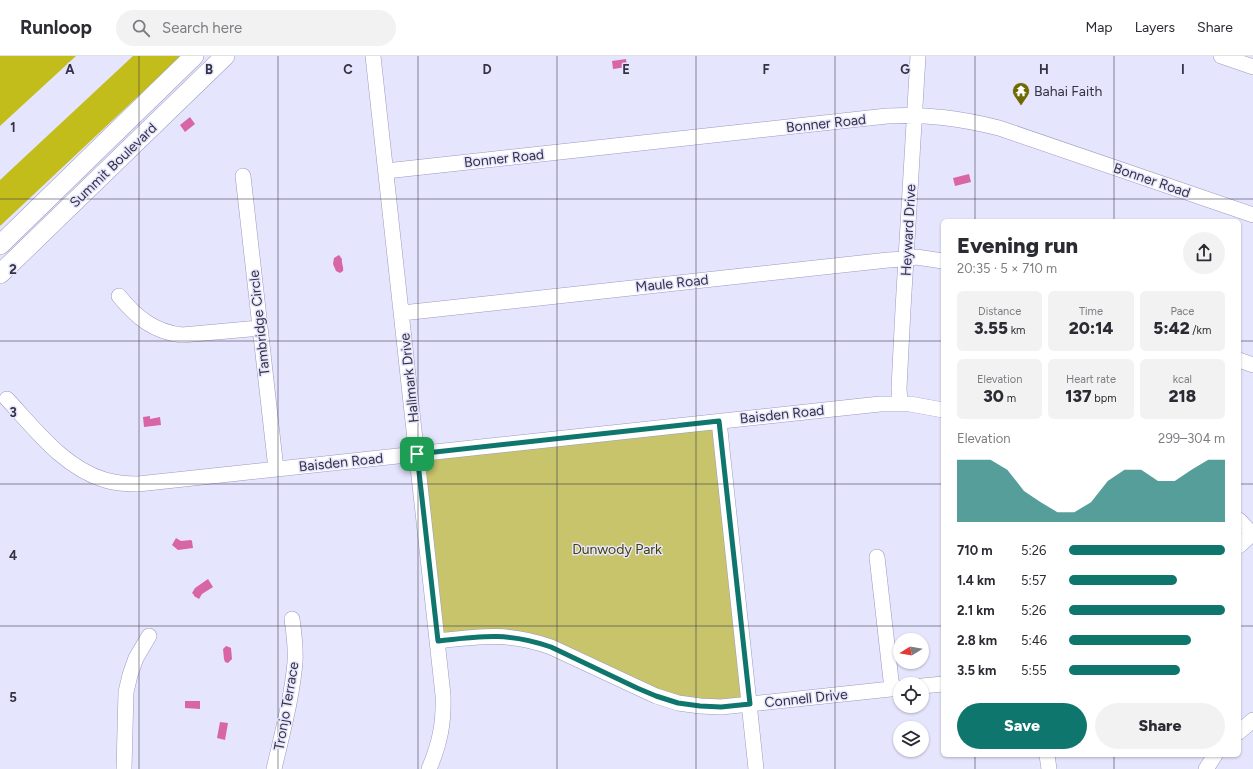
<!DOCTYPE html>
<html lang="en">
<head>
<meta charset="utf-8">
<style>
	:root { --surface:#fff; --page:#f2f2f3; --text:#2b2b33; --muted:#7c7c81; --line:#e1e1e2; --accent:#0f766e }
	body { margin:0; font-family:Figtree,sans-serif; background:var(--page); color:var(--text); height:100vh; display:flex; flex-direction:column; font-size:15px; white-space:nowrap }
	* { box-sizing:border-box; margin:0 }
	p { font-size:13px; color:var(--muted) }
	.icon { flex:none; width:22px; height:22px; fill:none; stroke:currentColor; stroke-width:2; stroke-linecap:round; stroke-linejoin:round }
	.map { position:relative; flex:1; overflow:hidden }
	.details { position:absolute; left:941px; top:163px; width:300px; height:538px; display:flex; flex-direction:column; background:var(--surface); border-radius:6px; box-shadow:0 1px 3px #0004 }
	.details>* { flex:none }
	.needle { width:26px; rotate:259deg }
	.buttons { position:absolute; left:893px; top:577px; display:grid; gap:8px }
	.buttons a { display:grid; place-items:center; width:36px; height:36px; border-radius:50%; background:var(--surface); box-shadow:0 1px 3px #0004; font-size:20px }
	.pin { position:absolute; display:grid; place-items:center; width:34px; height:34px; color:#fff; margin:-17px; border-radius:8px; box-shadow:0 2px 6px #0006 }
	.round { display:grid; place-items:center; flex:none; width:42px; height:42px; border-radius:21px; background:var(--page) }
	.overview { display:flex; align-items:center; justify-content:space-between; height:68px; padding:0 16px }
	h1 { font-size:22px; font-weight:800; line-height:30px }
	.stats { display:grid; grid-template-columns:repeat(3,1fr); gap:6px; height:68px; padding:4px 16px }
	.stats div { display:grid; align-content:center; border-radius:6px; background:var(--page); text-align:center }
	.stats b { font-size:17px; font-weight:800 }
	.stats small { font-size:11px; font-weight:400 }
	.stats p { font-size:11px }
	.chart { height:112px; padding:8px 16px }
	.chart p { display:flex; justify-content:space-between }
	.chart svg { width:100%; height:72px; margin-top:4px; fill:var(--accent); opacity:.7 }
	.primary-button { display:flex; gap:8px; margin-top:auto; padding:8px 16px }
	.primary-button a { flex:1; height:46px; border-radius:24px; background:var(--accent); color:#fff; font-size:16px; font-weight:800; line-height:46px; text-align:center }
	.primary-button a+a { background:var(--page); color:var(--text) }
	ul { padding:0 16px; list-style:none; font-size:13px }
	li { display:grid; grid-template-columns:64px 48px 1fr; align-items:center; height:30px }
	li i { height:10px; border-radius:5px; background:var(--accent) }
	header { display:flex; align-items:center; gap:24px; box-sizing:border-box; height:56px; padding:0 20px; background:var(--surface); border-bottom:1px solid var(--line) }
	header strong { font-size:19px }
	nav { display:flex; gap:22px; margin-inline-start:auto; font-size:14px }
	.search { width:280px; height:36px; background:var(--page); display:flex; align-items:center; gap:10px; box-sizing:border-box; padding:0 14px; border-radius:22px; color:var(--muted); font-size:15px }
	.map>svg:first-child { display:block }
	.green { fill:#c7c46c }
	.forest { fill:#c3bd1c }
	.water { fill:#d865a6 }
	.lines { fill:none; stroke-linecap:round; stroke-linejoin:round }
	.minor-casing { stroke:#9b9ac0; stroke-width:16 }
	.major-casing { stroke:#9b9ac0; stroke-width:20 }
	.minor { stroke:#fff; stroke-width:15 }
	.major { stroke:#fff; stroke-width:19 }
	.route-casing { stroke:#fff; stroke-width:8 }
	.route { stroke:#0f766e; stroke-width:5 }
	.grid { fill:none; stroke:#333242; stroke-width:1; stroke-opacity:0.55 }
	.labels { text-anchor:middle; stroke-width:3; stroke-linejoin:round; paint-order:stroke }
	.poi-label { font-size:14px; fill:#333242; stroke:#e6e5fe; text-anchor:start }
	.street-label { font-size:14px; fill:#333242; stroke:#e6e5fe }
	.park-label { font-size:14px; fill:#434002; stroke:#e6e5fe }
	.grid-label { font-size:13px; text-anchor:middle; font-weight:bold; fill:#333242; stroke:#e6e5fe; stroke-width:3; stroke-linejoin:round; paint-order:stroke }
</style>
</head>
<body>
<header>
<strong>Runloop</strong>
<div class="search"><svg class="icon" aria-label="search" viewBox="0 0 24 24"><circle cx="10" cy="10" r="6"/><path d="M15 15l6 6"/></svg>Search here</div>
<nav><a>Map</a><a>Layers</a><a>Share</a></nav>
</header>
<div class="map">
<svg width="1253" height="713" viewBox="0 0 1253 713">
	<rect width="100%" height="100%" fill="#e6e5fe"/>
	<!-- green -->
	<path class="green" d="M719,365L750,648L700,650L551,591L438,585L417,398Z"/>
	<!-- forest -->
	<path class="forest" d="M0,0H76L0,70Z
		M133,0H181L0,170V124Z"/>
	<!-- water -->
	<path class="water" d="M626,3L627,11L613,13L612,5Z
		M190,61L195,68L185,76L180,69Z
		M969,118L971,126L955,130L953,122Z
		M339,199L342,203C341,207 344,211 343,215L340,217L336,215L333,208L334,202Z
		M150,360V363L160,361L161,369L144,371L143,361Z
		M176,482L181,485L191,484L192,485L193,492L178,494L172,489Z
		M208,523L213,531L202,538L199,543L194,540V539L192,537L195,532Z
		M226,590L229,591L231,592L232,603L228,607L225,606L224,603L223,593Z
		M185,645H200V653L185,652Z
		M220,666L228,667L225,684L217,682Z"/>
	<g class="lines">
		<defs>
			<path id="minor" d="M373,0L443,639C444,667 440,687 429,713
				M1221,0L1253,11
				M386,115L887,60C927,58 959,62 999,72L1253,159
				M243,120L276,413
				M119,240C136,261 154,276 182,279L260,272
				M402,257L888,204L907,203L916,201L943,205
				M1239,304L1253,309
				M7,343C35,373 64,412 105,424C115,427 127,428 138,428L880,348H910L943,354
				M900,347L899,332L903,253L918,0
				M719,365L756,713
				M1239,464L1253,479
				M1239,490L1253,477
				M877,501L892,633
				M438,585C482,580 508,576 551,591L656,640L678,647L700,650L721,651L750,648L900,632
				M922,630L943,628
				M1239,676L1253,664
				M1047,699L1049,713
				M124,713L126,636L130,619L136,602L149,580
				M274,713C282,678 292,642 295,606C296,592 294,577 292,563
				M1206,713L1215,699"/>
			<path id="major" d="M0,189L194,0
				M0,218L225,0"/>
		</defs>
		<!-- minor casing -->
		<use href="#minor" class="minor-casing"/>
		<!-- major casing -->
		<use href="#major" class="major-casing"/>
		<!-- minor -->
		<use href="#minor" class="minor"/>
		<!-- major -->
		<use href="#major" class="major"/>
	</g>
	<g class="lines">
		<defs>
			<path id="route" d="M719,365L750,648L721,651L700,650L678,647L656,640L637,632L551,591C508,576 482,580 438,585L417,398Z"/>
		</defs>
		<!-- route casing -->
		<use href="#route" class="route-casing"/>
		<!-- route -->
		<use href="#route" class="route"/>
	</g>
	<!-- grid -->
	<path class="grid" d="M139,0V713M278,0V713M418,0V713M557,0V713M696,0V713M835,0V713M975,0V165M1114,0V165M0,143H1253M0,285H943M1239,285H1253M0,428H943M1239,428H1253M0,570H943M1239,570H1253M975,699V713M1114,699V713"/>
	<!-- icons -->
	<defs>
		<symbol id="temple-pin" viewBox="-11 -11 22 30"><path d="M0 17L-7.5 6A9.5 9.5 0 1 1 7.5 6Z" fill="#6d6903" stroke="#e6e5fe"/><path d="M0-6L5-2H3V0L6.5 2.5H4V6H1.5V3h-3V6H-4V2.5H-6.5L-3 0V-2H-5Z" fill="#fff"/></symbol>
	</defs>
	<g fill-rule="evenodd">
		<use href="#temple-pin" x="1011" y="25" width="20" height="27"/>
	</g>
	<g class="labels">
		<!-- poi labels -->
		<g class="poi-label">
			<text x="1034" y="40">Bahai Faith</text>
		</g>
		<!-- street labels -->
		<g class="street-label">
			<text transform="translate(826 67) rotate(-6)" y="5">Bonner Road</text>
			<text transform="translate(504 102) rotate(-6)" y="5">Bonner Road</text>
			<text transform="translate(113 109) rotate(-44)" y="5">Summit Boulevard</text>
			<text transform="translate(1152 124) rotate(19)" y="5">Bonner Road</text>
			<text transform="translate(908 174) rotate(-87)" y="5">Heyward Drive</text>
			<text transform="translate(672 227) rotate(-6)" y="5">Maule Road</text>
			<text transform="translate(259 267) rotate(-96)" y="5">Tambridge Circle</text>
			<text transform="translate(409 322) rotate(-96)" y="5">Hallmark Drive</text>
			<text transform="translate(782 358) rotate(-6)" y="5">Baisden Road</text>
			<text transform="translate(341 406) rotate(-6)" y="5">Baisden Road</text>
			<text transform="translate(806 642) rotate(-6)" y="5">Connell Drive</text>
			<text transform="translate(286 650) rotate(-80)" y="5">Tronjo Terrace</text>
		</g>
		<!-- park labels -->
		<g class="park-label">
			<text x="617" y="498">Dunwody Park</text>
		</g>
	</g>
	<g class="grid-label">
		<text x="70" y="18">A</text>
		<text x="209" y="18">B</text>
		<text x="348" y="18">C</text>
		<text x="487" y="18">D</text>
		<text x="626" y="18">E</text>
		<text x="766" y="18">F</text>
		<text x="905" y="18">G</text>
		<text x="1044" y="18">H</text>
		<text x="1183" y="18">I</text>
		<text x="13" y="76">1</text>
		<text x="13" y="218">2</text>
		<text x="13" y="361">3</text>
		<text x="13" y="504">4</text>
		<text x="13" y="646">5</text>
	</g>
</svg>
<div class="buttons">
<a><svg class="needle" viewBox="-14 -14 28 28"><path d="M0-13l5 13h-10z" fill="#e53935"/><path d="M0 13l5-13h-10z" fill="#7c7c81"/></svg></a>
<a><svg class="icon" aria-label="locate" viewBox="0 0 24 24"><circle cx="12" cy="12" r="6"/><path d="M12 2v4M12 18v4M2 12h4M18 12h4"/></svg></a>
<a><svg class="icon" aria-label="layers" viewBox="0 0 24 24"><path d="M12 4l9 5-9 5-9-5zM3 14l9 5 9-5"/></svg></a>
</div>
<div class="pin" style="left:417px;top:398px;background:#1e9e55"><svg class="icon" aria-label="arrive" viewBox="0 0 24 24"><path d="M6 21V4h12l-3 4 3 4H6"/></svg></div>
<section class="details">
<div class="overview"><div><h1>Evening run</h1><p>20:35 · 5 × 710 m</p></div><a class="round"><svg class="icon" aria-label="share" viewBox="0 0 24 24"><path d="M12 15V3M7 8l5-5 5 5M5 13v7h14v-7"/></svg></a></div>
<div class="stats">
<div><p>Distance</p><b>3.55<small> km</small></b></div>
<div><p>Time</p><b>20:14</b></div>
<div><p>Pace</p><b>5:42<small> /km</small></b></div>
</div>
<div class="stats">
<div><p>Elevation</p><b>30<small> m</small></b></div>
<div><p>Heart rate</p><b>137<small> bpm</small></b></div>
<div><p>kcal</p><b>218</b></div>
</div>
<div class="chart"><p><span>Elevation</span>299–304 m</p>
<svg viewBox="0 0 160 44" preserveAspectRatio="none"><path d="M0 44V6L10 6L20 6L30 12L40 25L50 32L60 38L70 38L80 32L90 19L100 12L110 12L120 19L130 19L140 12L150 6L160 6V44z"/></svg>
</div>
<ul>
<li><b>710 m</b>5:26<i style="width:100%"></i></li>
<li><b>1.4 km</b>5:57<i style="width:69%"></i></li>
<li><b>2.1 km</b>5:26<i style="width:100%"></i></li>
<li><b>2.8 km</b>5:46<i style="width:78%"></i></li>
<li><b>3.5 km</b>5:55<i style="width:71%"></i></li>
</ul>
<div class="primary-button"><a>Save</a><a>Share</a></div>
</section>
</div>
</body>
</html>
